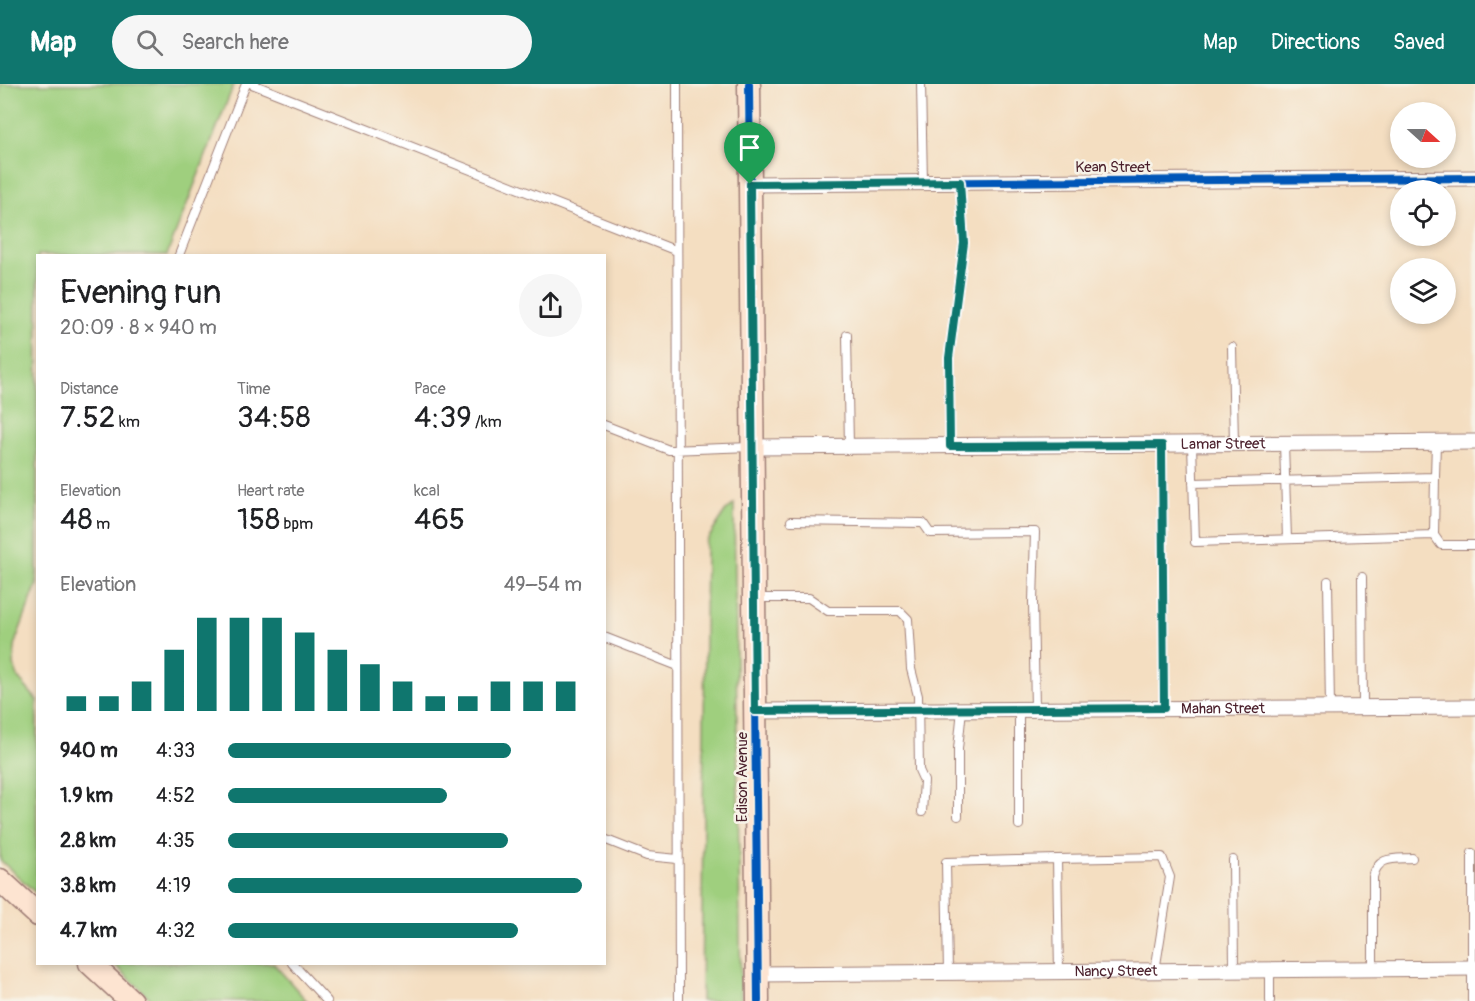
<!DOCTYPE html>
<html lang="en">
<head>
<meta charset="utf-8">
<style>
	:root { --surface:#fff; --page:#f6f6f6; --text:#202124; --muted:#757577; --accent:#0f766e }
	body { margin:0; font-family:Pangolin,sans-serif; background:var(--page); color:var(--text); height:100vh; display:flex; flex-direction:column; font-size:22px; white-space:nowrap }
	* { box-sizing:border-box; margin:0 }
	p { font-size:20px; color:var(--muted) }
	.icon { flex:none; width:33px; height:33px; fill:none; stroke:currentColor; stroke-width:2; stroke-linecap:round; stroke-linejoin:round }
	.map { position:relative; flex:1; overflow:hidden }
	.drawer { position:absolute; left:36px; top:170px; width:570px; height:711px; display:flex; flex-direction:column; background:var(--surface); border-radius:0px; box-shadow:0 3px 9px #0003 }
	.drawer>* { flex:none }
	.needle { width:39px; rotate:111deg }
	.controls { position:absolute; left:1390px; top:18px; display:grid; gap:12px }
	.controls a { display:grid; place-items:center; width:66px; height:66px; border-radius:50%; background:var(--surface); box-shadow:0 3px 9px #0003; font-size:30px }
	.pin { position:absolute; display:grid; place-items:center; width:51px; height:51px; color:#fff; margin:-62px -26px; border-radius:50% 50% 50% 0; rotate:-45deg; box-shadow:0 0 6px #0007 }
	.pin .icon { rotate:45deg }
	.round { display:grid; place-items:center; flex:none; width:63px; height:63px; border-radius:32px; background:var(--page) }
	.summary { display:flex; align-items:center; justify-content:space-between; height:102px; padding:0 24px }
	h1 { font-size:33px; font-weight:600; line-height:45px }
	.metrics { display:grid; grid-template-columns:repeat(3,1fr); gap:9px; height:102px; padding:6px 24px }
	.metrics div { display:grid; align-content:center }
	.metrics b { font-size:30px; font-weight:600 }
	.metrics small { font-size:16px; font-weight:400 }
	.metrics p { font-size:16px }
	.chart { height:168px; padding:12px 24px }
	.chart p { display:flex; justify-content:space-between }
	.chart svg { width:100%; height:108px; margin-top:6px; stroke:var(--accent); stroke-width:6 }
	ul { padding:0 24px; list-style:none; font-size:20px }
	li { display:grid; grid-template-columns:96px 72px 1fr; align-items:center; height:45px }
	li i { height:15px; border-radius:8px; background:var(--accent) }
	header { display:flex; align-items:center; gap:36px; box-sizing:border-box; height:84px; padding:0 30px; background:var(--accent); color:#fff }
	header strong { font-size:28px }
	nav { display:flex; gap:33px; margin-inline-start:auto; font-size:21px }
	.search { width:420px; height:54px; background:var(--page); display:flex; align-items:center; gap:15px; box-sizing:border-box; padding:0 21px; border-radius:33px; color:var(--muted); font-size:22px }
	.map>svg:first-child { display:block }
	.grass { fill:#9fcf7e; stroke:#747754; stroke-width:1.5 }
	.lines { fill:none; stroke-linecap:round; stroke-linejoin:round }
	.lane-casing { stroke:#9f7e76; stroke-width:10 }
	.street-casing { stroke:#9f7e76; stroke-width:17 }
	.secondary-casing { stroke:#9f7e76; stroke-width:25 }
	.lane { stroke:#fff; stroke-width:8 }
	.street { stroke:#fff; stroke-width:15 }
	.secondary { stroke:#fde4d1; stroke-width:22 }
	.cycleway-casing { stroke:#f7f3e8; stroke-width:11 }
	.cycleway { stroke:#0057b8; stroke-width:8 }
	.route-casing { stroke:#fff; stroke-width:12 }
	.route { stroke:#0f766e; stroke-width:8 }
	.labels { text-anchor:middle; stroke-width:5; stroke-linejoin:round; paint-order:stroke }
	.street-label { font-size:15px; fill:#4a1f2b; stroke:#f7f3e8 }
</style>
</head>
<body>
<header>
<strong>Map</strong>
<div class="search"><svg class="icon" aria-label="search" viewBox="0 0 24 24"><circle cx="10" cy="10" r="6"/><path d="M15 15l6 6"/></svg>Search here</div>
<nav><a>Map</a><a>Directions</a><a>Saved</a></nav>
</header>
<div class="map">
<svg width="1475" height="917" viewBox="0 0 1475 917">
	<rect width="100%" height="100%" fill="#f7f3e8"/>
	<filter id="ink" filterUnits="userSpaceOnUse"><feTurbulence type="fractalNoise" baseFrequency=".0167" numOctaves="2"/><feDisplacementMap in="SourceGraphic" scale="12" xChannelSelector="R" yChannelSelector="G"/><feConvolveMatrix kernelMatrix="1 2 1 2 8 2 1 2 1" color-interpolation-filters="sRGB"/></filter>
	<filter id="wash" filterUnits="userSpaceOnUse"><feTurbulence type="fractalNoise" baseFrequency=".008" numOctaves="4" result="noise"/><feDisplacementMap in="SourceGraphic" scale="24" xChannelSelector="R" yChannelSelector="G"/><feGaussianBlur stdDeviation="1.35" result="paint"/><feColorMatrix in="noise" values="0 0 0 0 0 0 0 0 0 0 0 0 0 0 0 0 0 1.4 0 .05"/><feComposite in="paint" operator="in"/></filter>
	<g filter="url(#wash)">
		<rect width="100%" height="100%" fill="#f4dec1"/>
		<!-- grass -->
		<path class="grass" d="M0,0H234L167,171H38L37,500L16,556L13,581L19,595L37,616V810L0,776Z
			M734,420L741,917H701L706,458L725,428Z
			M113,879H273L307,917H153Z"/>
	</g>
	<g filter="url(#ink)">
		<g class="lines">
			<defs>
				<path id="lane" d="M252,0L677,167
					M677,0L679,917
					M921,0L923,98
					M179,171L246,0
					M847,251L849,363
					M1232,263L1234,360
					M604,341L669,366L751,363
					M1284,359L1287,455
					M1192,360L1195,458L1434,451
					M1162,361L1164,624
					M950,362L949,274L964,158L960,98
					M1435,393L1434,451L1441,461H1475
					M1193,399L1435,393L1436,358
					M791,437L923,439L930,449L1035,448L1033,518L1035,625
					M1362,493L1363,623
					M1328,497L1330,623
					M758,514H809L828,527H900L908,535L911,585L918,612L919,686L924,697L922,728
					M604,553L678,582
					M958,732V665L962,625
					M1019,741V625
					M604,755L647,772L678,775
					M1233,776L1234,886
					M292,879L327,917
					M1373,885V793C1378,772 1393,775 1412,774
					M1059,888L1057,775L1162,773L1170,793L1155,887
					M948,889L946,778L1057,775
					M1270,917V886
					M1472,917V769"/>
				<g id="street">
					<path d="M750,100L1475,94"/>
					<path id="s1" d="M753,363L1475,358"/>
					<path id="s2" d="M755,627L1475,623"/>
					<path id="s3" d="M758,890L1475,884"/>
				</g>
				<path id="secondary" d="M749,0L758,917
					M0,796L38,831
					M90,879L131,917"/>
			</defs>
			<!-- lane casing -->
			<use href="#lane" class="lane-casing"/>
			<!-- street casing -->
			<use href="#street" class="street-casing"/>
			<!-- secondary casing -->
			<use href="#secondary" class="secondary-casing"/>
			<!-- lane -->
			<use href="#lane" class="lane"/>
			<!-- street -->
			<use href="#street" class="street"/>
			<!-- secondary -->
			<use href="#secondary" class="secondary"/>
			<defs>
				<path id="cycleway" d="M749,0L758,917
					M750,100L1475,94"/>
			</defs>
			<!-- cycleway casing -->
			<use href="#cycleway" class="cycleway-casing"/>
			<!-- cycleway -->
			<use href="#cycleway" class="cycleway"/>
		</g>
	</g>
	<g class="lines" filter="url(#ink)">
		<defs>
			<path id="route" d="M960,98L964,159L949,274L950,362L1162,361L1164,624L755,627L750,100Z"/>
		</defs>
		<!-- route casing -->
		<use href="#route" class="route-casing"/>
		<!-- route -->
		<use href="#route" class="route"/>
	</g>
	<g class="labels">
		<!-- street labels -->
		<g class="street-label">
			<text x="1113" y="88">Kean Street</text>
			<text dy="5" stroke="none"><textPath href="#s1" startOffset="470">Lamar Street</textPath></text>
			<text dy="5" stroke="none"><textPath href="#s2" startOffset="468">Mahan Street</textPath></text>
			<text transform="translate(742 693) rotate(-90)" y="5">Edison Avenue</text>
			<text dy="5" stroke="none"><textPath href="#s3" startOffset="358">Nancy Street</textPath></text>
		</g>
	</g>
</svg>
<div class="controls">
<a><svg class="needle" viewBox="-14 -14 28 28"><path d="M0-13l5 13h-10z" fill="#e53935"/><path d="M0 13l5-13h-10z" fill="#757577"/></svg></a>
<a><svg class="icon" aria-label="locate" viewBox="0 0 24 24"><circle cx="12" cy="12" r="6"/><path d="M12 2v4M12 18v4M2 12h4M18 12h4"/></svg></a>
<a><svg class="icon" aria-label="layers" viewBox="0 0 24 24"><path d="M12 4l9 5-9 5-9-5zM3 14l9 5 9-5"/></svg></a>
</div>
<div class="pin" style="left:750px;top:100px;background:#1e9e55"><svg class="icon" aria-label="arrive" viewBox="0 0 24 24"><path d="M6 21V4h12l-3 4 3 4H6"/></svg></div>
<section class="drawer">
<div class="summary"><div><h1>Evening run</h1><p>20:09 · 8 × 940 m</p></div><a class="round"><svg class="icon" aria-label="share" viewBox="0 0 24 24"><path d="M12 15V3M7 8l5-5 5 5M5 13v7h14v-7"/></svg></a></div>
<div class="metrics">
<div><p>Distance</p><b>7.52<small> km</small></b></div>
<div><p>Time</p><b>34:58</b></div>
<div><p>Pace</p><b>4:39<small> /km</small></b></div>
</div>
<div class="metrics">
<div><p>Elevation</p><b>48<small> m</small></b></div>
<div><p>Heart rate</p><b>158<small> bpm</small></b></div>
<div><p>kcal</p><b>465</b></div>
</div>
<div class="chart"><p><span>Elevation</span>49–54 m</p>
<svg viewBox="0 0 160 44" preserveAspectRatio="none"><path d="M5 44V38M15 44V38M25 44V32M35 44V19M45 44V6M55 44V6M65 44V6M75 44V12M85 44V19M95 44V25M105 44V32M115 44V38M125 44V38M135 44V32M145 44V32M155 44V32"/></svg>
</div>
<ul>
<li><b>940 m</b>4:33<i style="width:80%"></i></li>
<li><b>1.9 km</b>4:52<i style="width:62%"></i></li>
<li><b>2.8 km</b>4:35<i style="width:79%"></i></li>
<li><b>3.8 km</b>4:19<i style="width:100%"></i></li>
<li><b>4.7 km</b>4:32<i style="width:82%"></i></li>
</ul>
</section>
</div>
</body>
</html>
